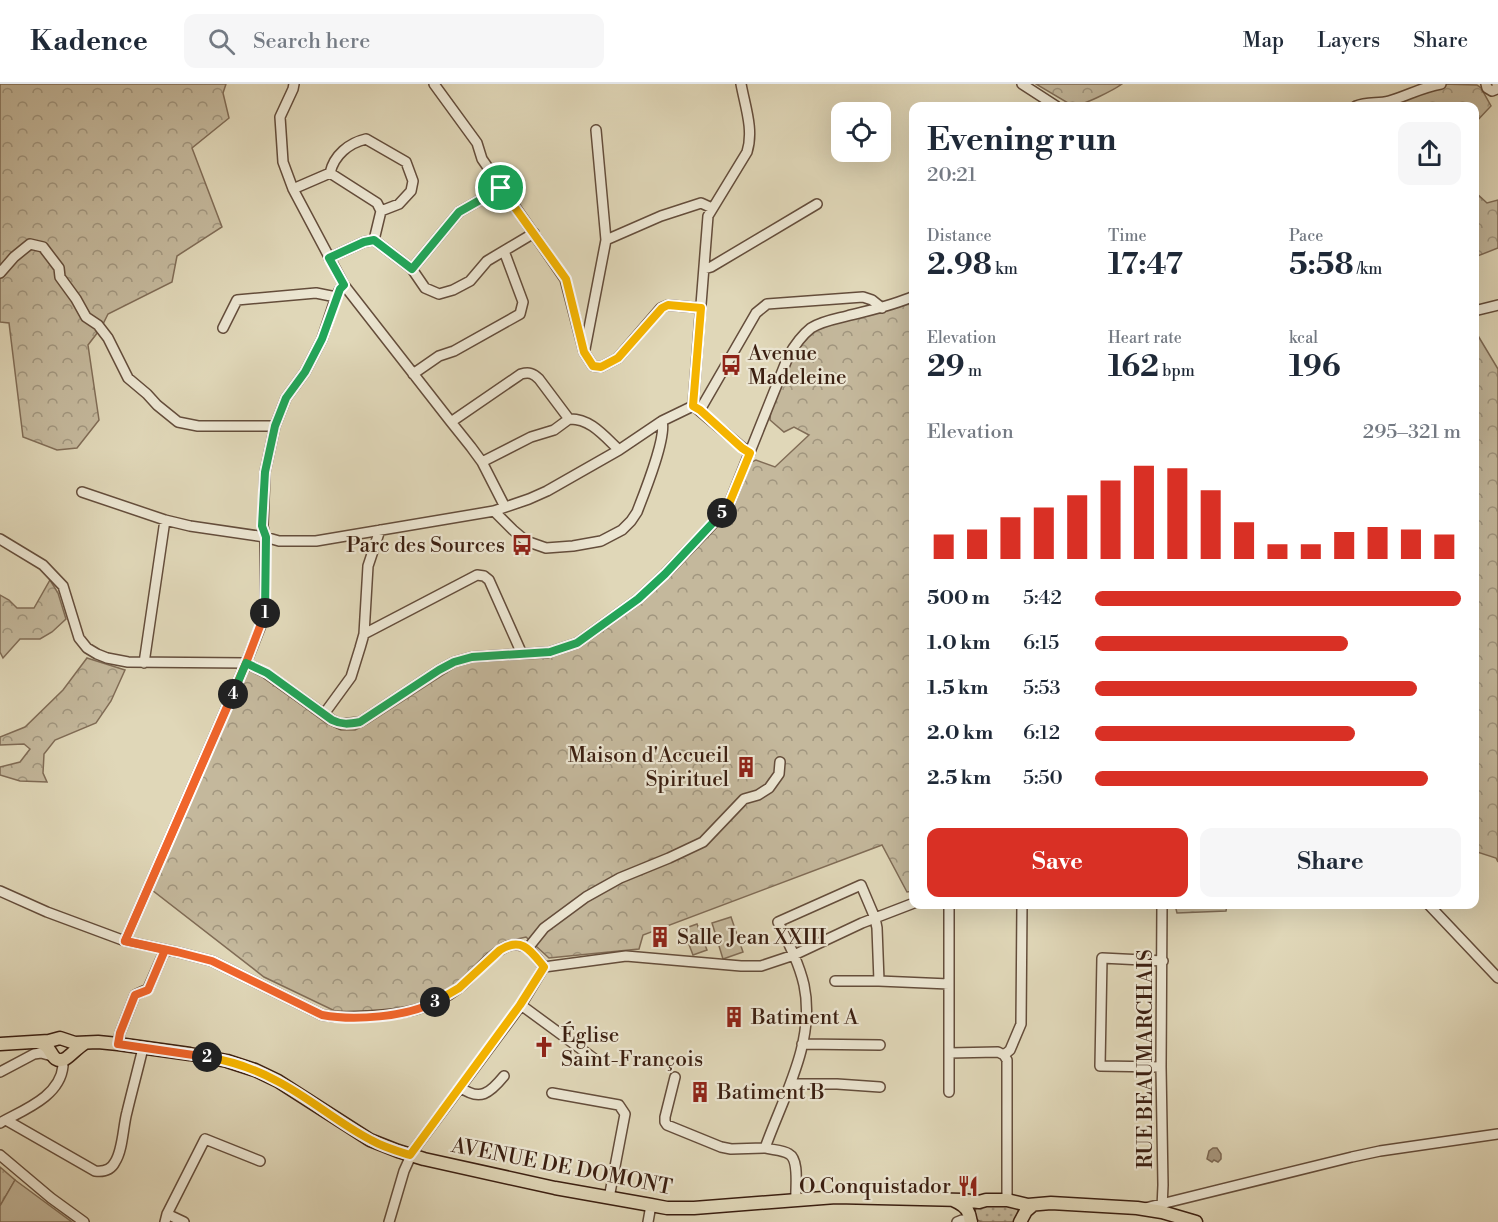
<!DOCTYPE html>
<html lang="en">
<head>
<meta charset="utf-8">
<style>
	:root { --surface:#fff; --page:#f6f6f7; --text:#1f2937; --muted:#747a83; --line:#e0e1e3; --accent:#d93025 }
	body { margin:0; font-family:"Libre Bodoni",serif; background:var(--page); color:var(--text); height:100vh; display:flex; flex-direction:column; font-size:22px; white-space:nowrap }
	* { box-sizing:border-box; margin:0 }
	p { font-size:20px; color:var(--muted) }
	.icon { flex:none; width:33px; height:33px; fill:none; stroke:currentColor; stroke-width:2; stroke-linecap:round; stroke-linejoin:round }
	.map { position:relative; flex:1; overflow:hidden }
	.drawer { position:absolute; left:909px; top:18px; width:570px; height:807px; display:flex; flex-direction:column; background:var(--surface); border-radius:12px; box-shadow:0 6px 24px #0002 }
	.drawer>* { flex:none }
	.fabs { position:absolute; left:831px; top:18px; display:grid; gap:12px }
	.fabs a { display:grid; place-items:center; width:60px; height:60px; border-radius:12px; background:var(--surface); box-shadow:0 6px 24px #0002; font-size:30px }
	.pin { position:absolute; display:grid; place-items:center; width:51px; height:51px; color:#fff; margin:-26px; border:3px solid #fff; border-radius:50%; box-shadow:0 2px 6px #0007 }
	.km { position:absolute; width:30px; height:30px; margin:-15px; border-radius:50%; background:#222; color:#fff; font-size:16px; line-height:30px; text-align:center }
	.round { display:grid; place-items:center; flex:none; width:63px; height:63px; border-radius:12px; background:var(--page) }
	.summary { display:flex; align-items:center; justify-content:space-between; height:102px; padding:0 18px }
	h1 { font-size:33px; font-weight:800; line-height:45px }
	.stats { display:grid; grid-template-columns:repeat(3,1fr); gap:9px; height:102px; padding:6px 18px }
	.stats div { display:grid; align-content:center }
	.stats b { font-size:30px; font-weight:800 }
	.stats small { font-size:16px; font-weight:400 }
	.stats p { font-size:16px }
	.chart { height:168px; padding:12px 18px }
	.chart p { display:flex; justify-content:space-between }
	.chart svg { width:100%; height:108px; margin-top:6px; stroke:var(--accent); stroke-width:6 }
	.action { display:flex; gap:12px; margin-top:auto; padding:12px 18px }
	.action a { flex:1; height:69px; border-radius:12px; background:var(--accent); color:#fff; font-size:24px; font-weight:800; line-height:69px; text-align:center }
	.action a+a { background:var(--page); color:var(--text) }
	ul { padding:0 18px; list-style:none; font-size:20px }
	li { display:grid; grid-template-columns:96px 72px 1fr; align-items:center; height:45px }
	li i { height:15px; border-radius:8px; background:var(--accent) }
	header { display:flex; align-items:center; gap:36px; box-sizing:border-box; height:84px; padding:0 30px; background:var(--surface); border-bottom:2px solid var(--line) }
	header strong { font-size:28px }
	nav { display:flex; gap:33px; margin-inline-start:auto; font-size:21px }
	.search { width:420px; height:54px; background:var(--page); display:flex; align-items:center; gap:15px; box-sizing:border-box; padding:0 21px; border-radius:12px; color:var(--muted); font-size:22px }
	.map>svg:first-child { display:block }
	.grass { fill:url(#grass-dots); stroke:#806c56; stroke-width:1.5 }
	.forest { fill:url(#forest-crowns); stroke:#806c56; stroke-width:1.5 }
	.pitch { fill:#c4b89c; stroke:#806c56; stroke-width:1.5 }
	.water { fill:#a8987f; stroke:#7c6853; stroke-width:1.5 }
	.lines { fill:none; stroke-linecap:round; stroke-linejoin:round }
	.minor-casing { stroke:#644d3b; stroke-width:12 }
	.major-casing { stroke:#3b1f11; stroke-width:15 }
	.minor { stroke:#ebe5d1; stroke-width:9 }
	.major { stroke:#e0d7b8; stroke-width:12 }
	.split-1-casing { stroke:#fff; stroke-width:12 }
	.split-2-casing { stroke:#fff; stroke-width:12 }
	.split-3-casing { stroke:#fff; stroke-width:12 }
	.split-4-casing { stroke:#fff; stroke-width:12 }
	.split-5-casing { stroke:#fff; stroke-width:12 }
	.split-6-casing { stroke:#fff; stroke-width:12 }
	.split-1 { stroke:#22a559; stroke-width:8 }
	.split-2 { stroke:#f0652b; stroke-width:8 }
	.split-3 { stroke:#f5b400; stroke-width:8 }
	.split-4 { stroke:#f0652b; stroke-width:8 }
	.split-5 { stroke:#22a559; stroke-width:8 }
	.split-6 { stroke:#f5b400; stroke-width:8 }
	.labels { text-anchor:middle; stroke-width:4.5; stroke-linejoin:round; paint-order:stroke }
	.poi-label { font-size:21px; fill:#3b1f11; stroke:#ebe5d1; text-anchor:start }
	.street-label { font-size:21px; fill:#3b1f11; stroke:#ebe5d1 }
</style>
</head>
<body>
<header>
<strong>Kadence</strong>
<div class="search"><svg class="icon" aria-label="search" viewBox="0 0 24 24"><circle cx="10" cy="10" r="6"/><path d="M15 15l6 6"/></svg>Search here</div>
<nav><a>Map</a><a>Layers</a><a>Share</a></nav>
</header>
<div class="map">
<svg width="1498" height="1138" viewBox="0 0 1498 1138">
	<defs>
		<pattern id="grass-dots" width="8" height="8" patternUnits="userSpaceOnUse" patternTransform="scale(1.5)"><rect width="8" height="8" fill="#c4b89c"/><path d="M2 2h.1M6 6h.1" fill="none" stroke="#a0957e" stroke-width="1.8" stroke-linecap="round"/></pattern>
		<pattern id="forest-crowns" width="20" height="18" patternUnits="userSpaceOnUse" patternTransform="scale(1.5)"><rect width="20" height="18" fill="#c4b89c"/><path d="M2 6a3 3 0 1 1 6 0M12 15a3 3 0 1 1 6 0" fill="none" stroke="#a0957e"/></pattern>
	</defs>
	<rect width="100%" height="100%" fill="#e0d7b8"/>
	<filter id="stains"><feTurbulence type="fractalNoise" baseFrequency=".00333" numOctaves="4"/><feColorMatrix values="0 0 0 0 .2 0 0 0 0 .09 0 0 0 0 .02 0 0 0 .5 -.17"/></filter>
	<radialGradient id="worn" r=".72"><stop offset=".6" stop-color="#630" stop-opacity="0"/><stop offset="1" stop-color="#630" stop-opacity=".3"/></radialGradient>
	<!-- grass -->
	<path class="grass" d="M1010,1121L1017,1124L1018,1127L1016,1135L1014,1138H981L976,1135L974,1128L978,1122Z"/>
	<!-- forest -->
	<path class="forest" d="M0,0H226L223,9L229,34L192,64L222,143L177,172L172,198L108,230L101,244L88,261L99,336L77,364L57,366L23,353L9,239L0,238Z
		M1036,0H1122C1114,6 1082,22 1073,22Z
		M1441,0L1477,1L1481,4L1491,22L1475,39L1474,22H1356Z
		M1474,107L1487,119L1498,116V164L1475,173Z
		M913,216V807L907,808L882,761L643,851L639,865L549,874L526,853L508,857L456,901L411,925L339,929L264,893L152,806L249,585L264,593L326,639L341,646H355L367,640L458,581L474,577L548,574L579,562L649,512L733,423L751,378L756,376L775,383L809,351L794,343L784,348L770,336L771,324L791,273L815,242Z
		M1474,245L1498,285V778L1496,774L1474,767Z
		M50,496L58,509L66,535L52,548L40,555H20L3,574L0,568V511L9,516L17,524H34Z
		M87,574L125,586L111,617L96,639L55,656L44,670L43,689L47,698L20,697L0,691V683L20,678L30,665L24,660L0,661V653L25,643L63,606Z
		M1175,821V820L1227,821L1226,827L1177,829Z
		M0,1083L15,1096L0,1122Z"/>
	<!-- pitch -->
	<path class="pitch" d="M731,833L743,868L723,875L712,839Z
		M697,840L707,866L693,871L683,845Z
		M15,1096L72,1138H0V1122Z"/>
	<!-- water -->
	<path class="water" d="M1213,1064H1217L1221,1070V1075L1218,1078L1214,1076L1212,1078L1207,1075L1209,1067Z"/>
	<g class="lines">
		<defs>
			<path id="minor" d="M294,0L293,5L280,33L283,78L293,105L344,201L451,338L471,363L482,378L505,423
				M434,0L477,59L482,75L565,195L584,268L593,282L601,283L618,274L661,224L668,221L701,224
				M1022,0L1056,22
				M1486,0L1487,4L1492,7L1497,5V0
				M1356,22C1367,17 1378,20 1389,17C1407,12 1422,3 1441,0
				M596,46L606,156
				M330,89L377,119L381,127L374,156
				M293,105L330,89C334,71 349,59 366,55L406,78L413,97L411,107L399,120L381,127
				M329,174L364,158L374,156L412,185L425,204L439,210L453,206L470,197L487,177L534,149
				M412,185L459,128L501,104
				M704,185L711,183L817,120
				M0,189L14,173L30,160L43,163L59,184L60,193L76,215L86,233L98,241L108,254L128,294L147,310L157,321L178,338L198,342H275
				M1474,227L1498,221
				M223,244L237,216L316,209L336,213
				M585,265L606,156L661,132L701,119L712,124
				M413,290L439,272L454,267L520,230L523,218L504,167
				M693,322L708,132L747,68C754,46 745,22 741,0
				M695,323L743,364L750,369
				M700,326L756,229L767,220L863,213L872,216L882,224
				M451,338L521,290C529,288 533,289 539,295L569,335C590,334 604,352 619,366
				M482,378L531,353L554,346L569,335
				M82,408L165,436L190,442L265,453L279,457H316L494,427L529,415L547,407L619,366L662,337L693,322
				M494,427L513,446L526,457L546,464L573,462L601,457L622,446L631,437L637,428C644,410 667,353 662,337
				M0,455L43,481L63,502L79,554L87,564L97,570L107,574L128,578L246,579L266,589L332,636L341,640L360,638L439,586L454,578L472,573L550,568L577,559L638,515L665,490L721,431L729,420L788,273C794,262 801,252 811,244C822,237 835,235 847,232C870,226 892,222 914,212
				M364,550L477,491L484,492L489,496L522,570
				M144,579L165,436
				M324,630L351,593L360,564L364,550L368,482L380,446
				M0,807L47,828L125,857L177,868L212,877L322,931C338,934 352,933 368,932C404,930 430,926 459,904C473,893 496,863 512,861C528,859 535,872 544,883
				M949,820V1008
				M1162,820L1161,983L1163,1101L1162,1124
				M1428,820L1498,894
				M125,857L246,579L265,531V453L263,442L265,388L275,342L286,314L305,288L322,255L336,213L340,205L344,201
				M528,864L544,844L586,813L620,794L669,774L703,758L744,715L758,711L769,704L779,690L780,678
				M544,883L626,872L741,882H761L794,871L862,839L914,819
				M835,897H879L949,900
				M521,921L596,976
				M118,960L120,949L135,911L148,905L165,866
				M802,960L880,961
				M949,969L998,968L1004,971
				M1004,971L1010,966L1021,940L1022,820
				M1004,971L1007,976V1116
				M1161,983L1100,982L1102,874L1163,877
				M0,988L34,970L41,969L52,972
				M675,993L665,1033V1038L667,1041L721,1063L731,1065L765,1064
				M791,1000H837L880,1003
				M460,1003C480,1018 490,1009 504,992
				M552,1009L619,1021L625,1030L609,1114
				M6,1036L95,1087C103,1088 111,1086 115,1078C123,1066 123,1042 127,1028C132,1007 138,985 143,964
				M0,1039C23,1026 60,1013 63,982
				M0,1071L51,1114L84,1138
				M796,1116C795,1105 800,1076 789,1070C783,1066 773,1066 765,1064C783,1013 816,958 804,901C799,879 788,858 778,838L861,801L875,834L877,844L879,897
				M1145,1124L1352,1073L1380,1067L1498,1050
				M167,1130L184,1138
				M165,1138L167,1130L205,1055L260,1077
				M389,1138L404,1087L413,1067L521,921L544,883
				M648,1138L651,1121
				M957,1138L962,1136L971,1138"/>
			<path id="major" d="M37,958C41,959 43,959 46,962C52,967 53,980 65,975C69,973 78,963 85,959
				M0,960L49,957L60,954L75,959L98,958L118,960L190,970L227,977L255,986L278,997L370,1056L398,1067L424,1075L555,1104L651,1121L667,1124H694L836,1113L963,1116L979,1118L986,1116H1007L1028,1121L1051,1119L1137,1124L1162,1128L1196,1138
				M953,1116C960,1119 967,1123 969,1130C970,1133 970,1135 971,1138
				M1020,1138L1026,1127L1033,1121"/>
		</defs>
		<!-- minor casing -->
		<use href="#minor" class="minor-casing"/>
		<!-- major casing -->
		<use href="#major" class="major-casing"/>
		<!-- minor -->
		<use href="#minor" class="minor"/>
		<!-- major -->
		<use href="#major" class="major"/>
	</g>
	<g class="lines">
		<defs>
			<path id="split-1" d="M265,529L266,453L262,442L265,388L275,342L286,314L305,288L322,255L340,205L344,201L329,174L364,158L374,156L412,185L459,128L501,104"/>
			<path id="split-2" d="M207,973L118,960L120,949L135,911L148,906L165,866L125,857L246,579L265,529"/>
			<path id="split-3" d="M207,973C231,977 255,985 277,997C310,1014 338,1039 371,1056C383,1063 397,1067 410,1071L520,921L544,883C531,867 522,852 500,866L459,904L435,918"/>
			<path id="split-4" d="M233,610L125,857L177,868L212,877L322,931C354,937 406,933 435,918"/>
			<path id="split-5" d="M233,610L246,579L267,589L332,636C342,641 349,640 360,638L439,586L454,578L472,573L550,568L577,559L638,515L665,490L722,429"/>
			<path id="split-6" d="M501,104L566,195L584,268L593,282L601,283L618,274L662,224L668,221L701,224L693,322L700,326L742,364L750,369L729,420L722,429"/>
		</defs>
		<!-- split-1 casing -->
		<use href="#split-1" class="split-1-casing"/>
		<!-- split-2 casing -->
		<use href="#split-2" class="split-2-casing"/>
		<!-- split-3 casing -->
		<use href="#split-3" class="split-3-casing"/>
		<!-- split-4 casing -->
		<use href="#split-4" class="split-4-casing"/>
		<!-- split-5 casing -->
		<use href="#split-5" class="split-5-casing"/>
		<!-- split-6 casing -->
		<use href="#split-6" class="split-6-casing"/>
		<!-- split-1 -->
		<use href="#split-1" class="split-1"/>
		<!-- split-2 -->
		<use href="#split-2" class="split-2"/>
		<!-- split-3 -->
		<use href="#split-3" class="split-3"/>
		<!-- split-4 -->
		<use href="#split-4" class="split-4"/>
		<!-- split-5 -->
		<use href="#split-5" class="split-5"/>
		<!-- split-6 -->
		<use href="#split-6" class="split-6"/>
	</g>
	<!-- icons -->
	<defs>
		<symbol id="bus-bare" viewBox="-9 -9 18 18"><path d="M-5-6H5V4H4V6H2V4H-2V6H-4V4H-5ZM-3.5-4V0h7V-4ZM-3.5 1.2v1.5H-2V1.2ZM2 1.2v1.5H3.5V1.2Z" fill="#8f2418" stroke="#ebe5d1" stroke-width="2.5" paint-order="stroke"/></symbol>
		<symbol id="building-bare" viewBox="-9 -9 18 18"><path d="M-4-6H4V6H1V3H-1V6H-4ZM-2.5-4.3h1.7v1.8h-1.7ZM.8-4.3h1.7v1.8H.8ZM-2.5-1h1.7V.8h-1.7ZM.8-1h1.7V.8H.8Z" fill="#8f2418" stroke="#ebe5d1" stroke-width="2.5" paint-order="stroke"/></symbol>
		<symbol id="church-bare" viewBox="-9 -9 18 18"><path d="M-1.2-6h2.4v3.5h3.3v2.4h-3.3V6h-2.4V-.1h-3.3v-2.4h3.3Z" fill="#8f2418" stroke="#ebe5d1" stroke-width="2.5" paint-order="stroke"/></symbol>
		<symbol id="restaurant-bare" viewBox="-9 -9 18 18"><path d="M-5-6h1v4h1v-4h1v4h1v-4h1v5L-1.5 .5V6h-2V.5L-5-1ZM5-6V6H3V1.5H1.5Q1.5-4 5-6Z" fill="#8f2418" stroke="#ebe5d1" stroke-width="2.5" paint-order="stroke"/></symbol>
	</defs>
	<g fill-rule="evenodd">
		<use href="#bus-bare" x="716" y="266" width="30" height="30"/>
		<use href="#bus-bare" x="507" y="446" width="30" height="30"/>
		<use href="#building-bare" x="731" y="668" width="30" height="30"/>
		<use href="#building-bare" x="645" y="838" width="30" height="30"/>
		<use href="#building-bare" x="719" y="918" width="30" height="30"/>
		<use href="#church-bare" x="529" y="948" width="30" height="30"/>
		<use href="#building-bare" x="685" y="993" width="30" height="30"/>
		<use href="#restaurant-bare" x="953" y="1087" width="30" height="30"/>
	</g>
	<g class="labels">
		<!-- poi labels -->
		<g class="poi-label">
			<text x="748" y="276">Avenue<tspan x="748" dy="24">Madeleine</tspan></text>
			<text x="505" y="468" text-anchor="end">Parc des Sources</text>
			<text x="729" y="678" text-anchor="end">Maison d'Accueil<tspan x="729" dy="24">Spirituel</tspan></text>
			<text x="677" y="860">Salle Jean XXIII</text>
			<text x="751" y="940">Batiment A</text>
			<text x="561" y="958">Église<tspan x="561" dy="24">Saint-François</tspan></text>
			<text x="717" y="1015">Batiment B</text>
			<text x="951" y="1109" text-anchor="end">O Conquistador</text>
		</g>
		<!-- street labels -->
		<g class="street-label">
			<text transform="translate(1145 975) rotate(-90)" y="7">RUE BEAUMARCHAIS</text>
			<text transform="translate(562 1082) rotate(11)" y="7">AVENUE DE DOMONT</text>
		</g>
	</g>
	<rect width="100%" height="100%" filter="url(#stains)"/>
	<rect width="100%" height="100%" fill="url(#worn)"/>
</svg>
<div class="fabs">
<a><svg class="icon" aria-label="locate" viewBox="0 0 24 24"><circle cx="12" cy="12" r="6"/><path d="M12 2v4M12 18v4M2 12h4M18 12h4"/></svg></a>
</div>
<div class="pin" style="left:501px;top:104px;background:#1e9e55"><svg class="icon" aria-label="arrive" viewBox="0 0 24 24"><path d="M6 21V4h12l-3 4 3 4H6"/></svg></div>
<b class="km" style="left:265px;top:529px">1</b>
<b class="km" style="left:207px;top:973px">2</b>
<b class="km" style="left:435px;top:918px">3</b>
<b class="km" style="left:233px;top:610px">4</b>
<b class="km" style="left:722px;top:429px">5</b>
<section class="drawer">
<div class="summary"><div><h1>Evening run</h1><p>20:21</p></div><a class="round"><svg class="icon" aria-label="share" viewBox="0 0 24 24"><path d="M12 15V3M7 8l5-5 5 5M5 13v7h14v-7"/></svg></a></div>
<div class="stats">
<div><p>Distance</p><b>2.98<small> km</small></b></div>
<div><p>Time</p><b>17:47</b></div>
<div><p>Pace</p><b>5:58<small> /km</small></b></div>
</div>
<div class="stats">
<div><p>Elevation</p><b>29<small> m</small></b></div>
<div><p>Heart rate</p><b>162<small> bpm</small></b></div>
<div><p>kcal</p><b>196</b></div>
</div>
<div class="chart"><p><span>Elevation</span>295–321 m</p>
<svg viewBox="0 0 160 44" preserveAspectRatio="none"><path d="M5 44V34M15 44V32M25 44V27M35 44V23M45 44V18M55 44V12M65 44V6M75 44V7M85 44V16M95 44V29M105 44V38M115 44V38M125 44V33M135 44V31M145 44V32M155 44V34"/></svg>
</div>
<ul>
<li><b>500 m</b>5:42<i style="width:100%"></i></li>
<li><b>1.0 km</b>6:15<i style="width:69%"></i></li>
<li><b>1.5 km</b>5:53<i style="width:88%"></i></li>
<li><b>2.0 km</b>6:12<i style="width:71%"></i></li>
<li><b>2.5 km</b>5:50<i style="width:91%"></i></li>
</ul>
<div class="action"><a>Save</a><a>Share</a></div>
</section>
</div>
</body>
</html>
